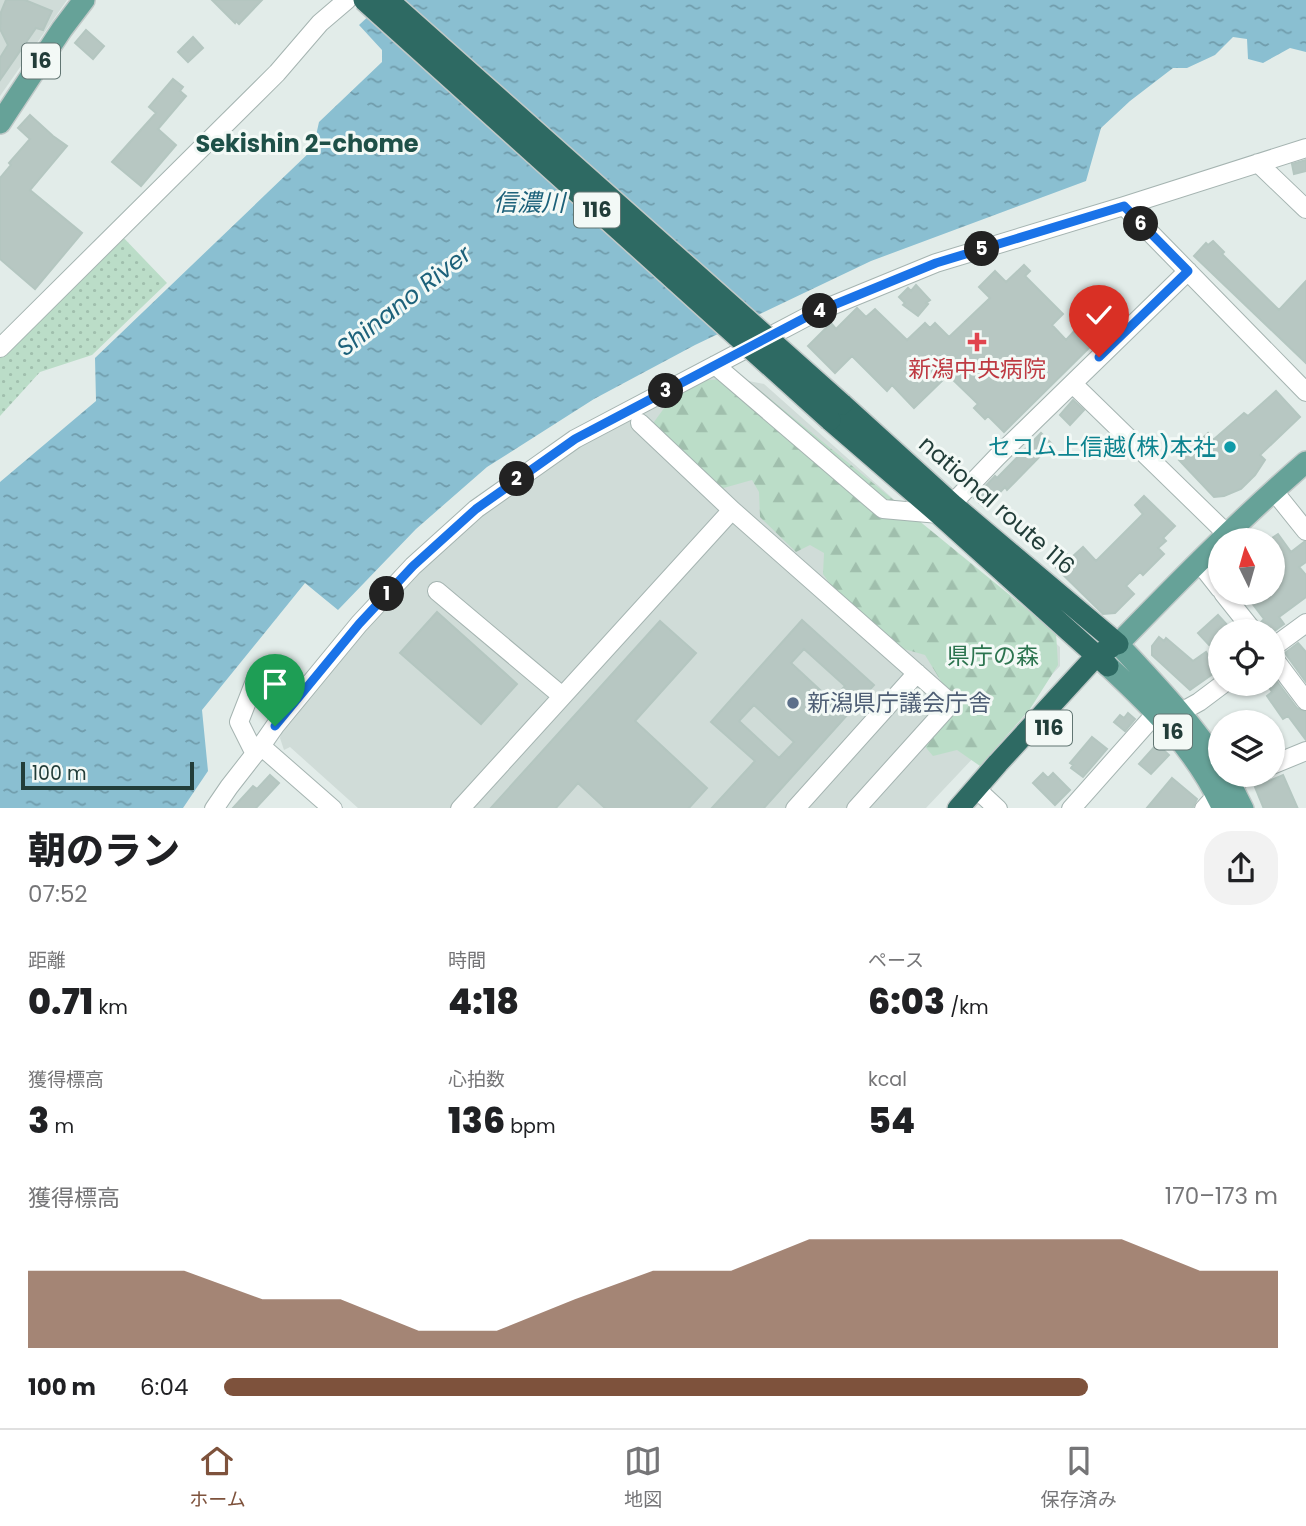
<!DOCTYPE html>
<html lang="ja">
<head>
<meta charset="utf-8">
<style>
	:root { --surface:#fff; --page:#f2f2f2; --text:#202124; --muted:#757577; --line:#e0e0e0; --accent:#7e523c }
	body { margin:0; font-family:Poppins,"Noto Sans JP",sans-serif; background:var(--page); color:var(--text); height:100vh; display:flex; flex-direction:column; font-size:26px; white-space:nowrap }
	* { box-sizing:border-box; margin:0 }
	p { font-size:23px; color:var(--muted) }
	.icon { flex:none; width:38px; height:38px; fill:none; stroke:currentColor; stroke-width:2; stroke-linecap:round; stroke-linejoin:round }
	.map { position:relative; height:808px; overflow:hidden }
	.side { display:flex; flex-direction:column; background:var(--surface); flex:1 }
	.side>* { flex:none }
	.needle { width:46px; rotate:355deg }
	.controls { position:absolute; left:1208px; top:528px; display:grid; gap:14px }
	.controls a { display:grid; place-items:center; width:77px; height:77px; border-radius:50%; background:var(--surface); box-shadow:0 2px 5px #0004; font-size:35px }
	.scale { position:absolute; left:21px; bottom:18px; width:173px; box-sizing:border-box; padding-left:7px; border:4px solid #223d39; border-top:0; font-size:19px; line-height:24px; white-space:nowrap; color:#223d39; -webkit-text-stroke:5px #f3f9f6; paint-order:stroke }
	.pin { position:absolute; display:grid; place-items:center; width:60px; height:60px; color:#fff; margin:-72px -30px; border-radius:50% 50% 50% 0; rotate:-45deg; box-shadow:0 0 7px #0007 }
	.pin .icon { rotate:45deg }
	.km { position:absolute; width:35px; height:35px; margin:-18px; border-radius:50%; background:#222; color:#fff; font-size:19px; line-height:35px; text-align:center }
	.round { display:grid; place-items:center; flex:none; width:74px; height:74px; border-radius:28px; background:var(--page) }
	.summary { display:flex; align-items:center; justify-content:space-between; height:119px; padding:0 28px }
	h1 { font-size:38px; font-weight:800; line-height:52px }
	.stats { display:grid; grid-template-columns:repeat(3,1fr); gap:10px; height:119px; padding:7px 28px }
	.stats div { display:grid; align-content:center }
	.stats b { font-size:35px; font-weight:800 }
	.stats small { font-size:19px; font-weight:400 }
	.stats p { font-size:19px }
	.chart { height:196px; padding:14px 28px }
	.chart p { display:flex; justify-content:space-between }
	.chart svg { width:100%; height:126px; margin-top:7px; fill:var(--accent); opacity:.7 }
	ul { padding:0 28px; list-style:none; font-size:23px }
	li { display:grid; grid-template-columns:112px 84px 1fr; align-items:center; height:52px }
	li i { height:18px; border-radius:9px; background:var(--accent) }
	.tab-bar { display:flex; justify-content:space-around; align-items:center; height:98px; border-top:2px solid var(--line); background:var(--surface); font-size:19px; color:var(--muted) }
	.tab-bar a { display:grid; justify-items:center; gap:4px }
	.tab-bar .active { color:var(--accent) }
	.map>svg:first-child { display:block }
	.built { fill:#d0dcd8 }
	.forest { fill:url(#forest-firs) }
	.park { fill:url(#park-dots) }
	.water { fill:url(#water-ripples) }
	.building { fill:#b7c7c2; stroke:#b4c6c0; stroke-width:2; fill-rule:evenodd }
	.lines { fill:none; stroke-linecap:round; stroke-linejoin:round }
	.minor-casing { stroke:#a5b4b1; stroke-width:20 }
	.major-casing { stroke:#c1c9c8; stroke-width:24 }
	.highway-casing { stroke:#c1c9c8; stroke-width:24 }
	.minor { stroke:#fff; stroke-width:18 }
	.major { stroke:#66a298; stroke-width:21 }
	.highway { stroke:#2e6a63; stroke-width:21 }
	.highway-bridge-casing { stroke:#c1c9c8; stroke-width:24; stroke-linecap:butt }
	.highway-bridge { stroke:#2e6a63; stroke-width:21 }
	.route-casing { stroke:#fff; stroke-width:14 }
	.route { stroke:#1a73e8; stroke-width:9 }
	.health-dot { fill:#e0444e; stroke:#f3f9f6; stroke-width:2.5 }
	.culture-dot { fill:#0f9aa8; stroke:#f3f9f6; stroke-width:2.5 }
	.service-dot { fill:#5c6f8a; stroke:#f3f9f6; stroke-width:2.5 }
	.labels { text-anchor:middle; stroke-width:6; stroke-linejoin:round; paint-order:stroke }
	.shield { fill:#f3f9f6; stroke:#617572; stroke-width:2 }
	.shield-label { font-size:21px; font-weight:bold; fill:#223d39 }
	.health-label { font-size:23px; fill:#be3a42; stroke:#f3f9f6 }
	.culture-label { font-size:23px; fill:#0d838f; stroke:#f3f9f6; text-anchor:end }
	.street-label { font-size:23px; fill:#223d39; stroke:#f3f9f6 }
	.park-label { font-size:23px; fill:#2c744f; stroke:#f3f9f6 }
	.service-label { font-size:23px; fill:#4e5e75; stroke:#f3f9f6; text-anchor:start }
	.neighbourhood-label { font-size:24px; font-weight:bold; fill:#1e5048; stroke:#f3f9f6 }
	.water-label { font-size:24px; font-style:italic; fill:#1c617a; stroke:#f3f9f6 }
</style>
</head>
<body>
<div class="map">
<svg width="1306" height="809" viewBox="0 0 1306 809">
	<defs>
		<pattern id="forest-firs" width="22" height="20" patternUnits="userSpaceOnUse" patternTransform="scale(1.75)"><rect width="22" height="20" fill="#bbddc8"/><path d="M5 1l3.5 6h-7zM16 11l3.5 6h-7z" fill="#a0bfad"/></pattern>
		<pattern id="park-dots" width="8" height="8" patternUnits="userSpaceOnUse" patternTransform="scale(1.75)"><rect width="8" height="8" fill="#bbddc8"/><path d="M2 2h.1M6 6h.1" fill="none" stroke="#a0bfad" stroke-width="1.8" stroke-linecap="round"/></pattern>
		<pattern id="water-ripples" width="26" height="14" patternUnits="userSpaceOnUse" patternTransform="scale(1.75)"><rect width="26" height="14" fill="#8abfd1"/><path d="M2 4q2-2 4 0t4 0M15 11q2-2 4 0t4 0" fill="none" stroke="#709cab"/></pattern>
	</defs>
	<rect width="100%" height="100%" fill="#e2ece9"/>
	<!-- built -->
	<path class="built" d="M0,0H67L0,96Z
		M718,375L764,384L1060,647V666L926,808H358L290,747L284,750L280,738L283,725L363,630L417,573L480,516L579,444Z"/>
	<!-- forest -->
	<path class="forest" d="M746,379L1056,633L1058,665L1030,709L980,766L957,750L933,756L922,743L955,704L925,655L890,645L846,607L823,574L824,553L810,545L796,552L760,517L759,492L752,480L720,489L651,426L670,400L704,380Z"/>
	<!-- park -->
	<path class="park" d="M120,234L167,283L92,355L40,372L0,416V353Z"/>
	<!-- water -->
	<path class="water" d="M386,0H1306V52L1290,48L1263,63L1248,59L1247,39L1233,37L1215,55L1187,68H1173L1130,101L1101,128L1086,181L871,261L695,345L594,399L487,467L416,529L338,610L305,583L202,710L208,771L183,808H0V482L96,401L95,358L313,149L319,122L382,62V50L359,25Z"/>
	<!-- building -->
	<path class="building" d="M6,0H25L52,11L43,30L36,28L0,80V58L8,45L0,29L1,12Z
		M212,0H262L239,24L236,21L235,23Z
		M86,30L104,46L93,59L75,43Z
		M193,37L203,48L188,62L178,52Z
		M173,79L183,87L180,91L186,96L158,129L176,145L141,186L112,162L156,113L149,107Z
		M30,115L53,136L67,146L30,190L82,233L35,289L0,259V178L11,165L9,163L30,139L18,128Z
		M1306,160V171L1294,174L1292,164Z
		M1213,241L1224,252L1222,254L1279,310L1306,281V363L1194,256L1206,243L1208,245Z
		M1024,265L1030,271L1025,276L1063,314L1052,325L1066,340L1078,327L1094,343L1004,432L988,416L985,419L974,408L978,404L948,375L914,408L892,385L887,391L852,356L835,373L808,346L831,323L836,329L857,308L866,317L875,309L907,340L925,323L930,328L935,323L949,337L990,298L979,287L995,271L1006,282Z
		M916,285L930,300L926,303L928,304L918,316L903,305L905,303L899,297L908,288L911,291Z
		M1276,391L1300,417L1260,455L1265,460L1255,475L1241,489L1224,496L1214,497L1179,460L1208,433L1213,440L1244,413L1248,416Z
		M1073,400L1084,410L1070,425L1060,415Z
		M1041,433L1052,444L1007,490L1005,487L985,508L974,498L995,476L997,478Z
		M1144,496L1175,526L1163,538L1166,541L1158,548L1164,554L1143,575L1140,572L1126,586L1134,594L1115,613L1103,614L1050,562L1062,550L1071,558L1083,547L1096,561L1143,514L1135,505Z
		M1278,534L1291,552L1304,542H1306V562L1299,567L1306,575V597L1279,617L1284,624L1273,632H1268L1261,622L1264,619L1252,603L1256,601L1250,593H1272V538Z
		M437,612L517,684L481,724L400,653Z
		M1218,615L1229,627L1224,632H1220V636L1209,645L1198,633Z
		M802,620L874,685L763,809H711L755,761L711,722ZM804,649L845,686L832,701L791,663ZM754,705L794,742L779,758L739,721Z
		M660,621L696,653L635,721L707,788L688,809H606L578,783L555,809H490Z
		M1159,637L1164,641L1166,638L1193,661L1206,652L1217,671L1190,690L1152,655V646Z
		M1298,643L1306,652V682L1285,653Z
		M1272,675L1297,708L1306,712V740L1288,716L1283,719L1267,696L1272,692L1267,684H1272Z
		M1128,713L1135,719L1125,731L1114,722L1120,715L1124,718Z
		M1092,737L1107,749L1083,777L1071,768L1073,765L1070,763Z
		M1157,744L1169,755L1151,774L1139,764Z
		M1043,773L1048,778L1053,773L1070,790L1055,805L1033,783Z
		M270,775L279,783L255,809H232L253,786L257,789Z
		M1283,775L1298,809H1264L1255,787Z
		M1172,778L1197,799L1192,809H1146Z"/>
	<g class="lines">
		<defs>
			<path id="minor" d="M1258,163L1306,209
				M1124,206L1306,392
				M0,348L277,73L320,23L347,0
				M715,365L883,509L939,514
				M1073,384L1227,534
				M640,423L732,510L945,698L947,708L856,809
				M1273,490L1306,531
				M952,504L997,457L1188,271
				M1198,561L1220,589
				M437,591L562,696
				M1223,593L1254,632
				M1272,648L1306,623
				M1272,656L1306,701
				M1181,712L1199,702L1223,684
				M261,746L333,809
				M255,754L239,722L257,676
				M1272,765L1306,751
				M984,796L998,809
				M214,809L229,787L261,746L275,726L359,624L413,566L476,509L575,439L814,313L936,263L1124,206L1306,148
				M460,809L732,510
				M795,809L917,673
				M1071,809L1157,712
				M1204,809C1219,792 1229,784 1249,775"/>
			<path id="major" d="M0,123L62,29L84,0
				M1108,666C1153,708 1197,751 1223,809
				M1220,766C1191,721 1154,683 1118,644C1179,581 1240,519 1306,462
				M1226,775L1243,809"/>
			<path id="highway" d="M842,404L952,504L1118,644
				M830,420L939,514L1108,666
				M958,809L998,763L1097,655L1110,648"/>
		</defs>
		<!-- minor casing -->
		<use href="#minor" class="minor-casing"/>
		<!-- major casing -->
		<use href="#major" class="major-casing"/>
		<!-- highway casing -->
		<use href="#highway" class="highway-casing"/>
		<!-- minor -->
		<use href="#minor" class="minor"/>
		<!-- major -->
		<use href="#major" class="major"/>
		<!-- highway -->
		<use href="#highway" class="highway"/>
		<defs>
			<path id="highway-bridge" d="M364,0L830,420
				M388,0L842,404"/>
		</defs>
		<!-- highway-bridge casing -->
		<use href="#highway-bridge" class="highway-bridge-casing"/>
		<!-- highway-bridge -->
		<use href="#highway-bridge" class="highway-bridge"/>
	</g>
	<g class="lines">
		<defs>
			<path id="route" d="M275,726L359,624L413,566L476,509L575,439L814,313L936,263L1124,206L1188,271L1099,357"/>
		</defs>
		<!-- route casing -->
		<use href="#route" class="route-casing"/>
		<!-- route -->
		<use href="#route" class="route"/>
	</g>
	<!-- markers -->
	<path class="health-dot" d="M973.5 331.5h7v7h7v7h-7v7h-7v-7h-7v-7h7z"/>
	<circle class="culture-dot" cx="1230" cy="447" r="7"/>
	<circle class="service-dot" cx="793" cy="703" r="7"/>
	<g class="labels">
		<!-- shield labels -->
		<g class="shield">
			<rect x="22" y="43.5" width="38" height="35" rx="5"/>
			<rect x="574" y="192.5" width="46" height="35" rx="5"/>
			<rect x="1026" y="710.5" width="46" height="35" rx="5"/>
			<rect x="1154" y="714.5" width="38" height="35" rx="5"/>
		</g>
		<g class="shield-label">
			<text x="41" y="68">16</text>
			<text x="597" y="217">116</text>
			<text x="1049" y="735">116</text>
			<text x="1173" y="739">16</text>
		</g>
		<!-- health labels -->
		<g class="health-label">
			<text x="977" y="377">新潟中央病院</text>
		</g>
		<!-- culture labels -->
		<g class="culture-label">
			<text x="1216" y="455">セコム上信越(株)本社</text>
		</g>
		<!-- street labels -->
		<g class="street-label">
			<text transform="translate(997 505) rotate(41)" y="8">national route 116</text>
		</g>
		<!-- park labels -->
		<g class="park-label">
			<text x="993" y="664">県庁の森</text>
		</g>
		<!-- service labels -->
		<g class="service-label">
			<text x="807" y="711">新潟県庁議会庁舎</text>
		</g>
		<!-- neighbourhood labels -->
		<g class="neighbourhood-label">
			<text x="307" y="152">Sekishin 2-chome</text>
		</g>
		<!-- water labels -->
		<g class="water-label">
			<text x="529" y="211">信濃川</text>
			<text transform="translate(404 301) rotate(-38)" y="8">Shinano River</text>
		</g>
	</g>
</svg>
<div class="controls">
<a><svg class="needle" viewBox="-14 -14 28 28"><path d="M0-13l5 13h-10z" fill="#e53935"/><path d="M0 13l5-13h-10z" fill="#757577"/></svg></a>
<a><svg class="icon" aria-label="locate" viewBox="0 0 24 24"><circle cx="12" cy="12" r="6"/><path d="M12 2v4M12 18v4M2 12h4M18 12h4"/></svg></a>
<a><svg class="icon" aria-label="layers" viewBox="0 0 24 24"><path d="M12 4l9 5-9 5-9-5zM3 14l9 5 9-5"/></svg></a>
</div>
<div class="scale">100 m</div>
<div class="pin" style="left:275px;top:726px;background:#1e9e55"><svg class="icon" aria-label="arrive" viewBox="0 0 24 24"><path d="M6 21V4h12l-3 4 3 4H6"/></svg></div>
<div class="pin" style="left:1099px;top:357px;background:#d93025"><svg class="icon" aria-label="check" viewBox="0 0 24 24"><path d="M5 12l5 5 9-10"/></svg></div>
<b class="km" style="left:387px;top:594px">1</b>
<b class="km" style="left:517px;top:479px">2</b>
<b class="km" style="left:666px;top:391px">3</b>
<b class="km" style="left:820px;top:311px">4</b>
<b class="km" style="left:982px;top:249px">5</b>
<b class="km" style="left:1141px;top:224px">6</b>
</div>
<section class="side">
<div class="summary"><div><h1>朝のラン</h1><p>07:52</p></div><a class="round"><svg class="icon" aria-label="share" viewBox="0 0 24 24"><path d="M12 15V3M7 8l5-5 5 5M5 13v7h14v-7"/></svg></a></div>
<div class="stats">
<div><p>距離</p><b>0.71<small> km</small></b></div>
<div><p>時間</p><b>4:18</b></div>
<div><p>ペース</p><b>6:03<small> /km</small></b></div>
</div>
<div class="stats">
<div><p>獲得標高</p><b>3<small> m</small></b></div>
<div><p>心拍数</p><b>136<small> bpm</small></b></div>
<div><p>kcal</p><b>54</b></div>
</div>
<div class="chart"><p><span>獲得標高</span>170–173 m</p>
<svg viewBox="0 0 160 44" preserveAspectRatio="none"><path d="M0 44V17L10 17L20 17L30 27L40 27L50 38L60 38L70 27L80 17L90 17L100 6L110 6L120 6L130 6L140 6L150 17L160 17V44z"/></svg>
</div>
<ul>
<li><b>100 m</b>6:04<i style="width:82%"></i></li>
</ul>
</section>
<nav class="tab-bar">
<a class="active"><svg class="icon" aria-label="home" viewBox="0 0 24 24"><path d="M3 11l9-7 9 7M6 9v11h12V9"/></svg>ホーム</a>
<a><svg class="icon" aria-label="map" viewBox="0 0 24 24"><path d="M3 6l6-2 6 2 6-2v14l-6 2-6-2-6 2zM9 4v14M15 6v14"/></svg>地図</a>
<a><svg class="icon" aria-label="saved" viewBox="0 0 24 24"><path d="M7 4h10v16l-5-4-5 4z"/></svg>保存済み</a>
</nav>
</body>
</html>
